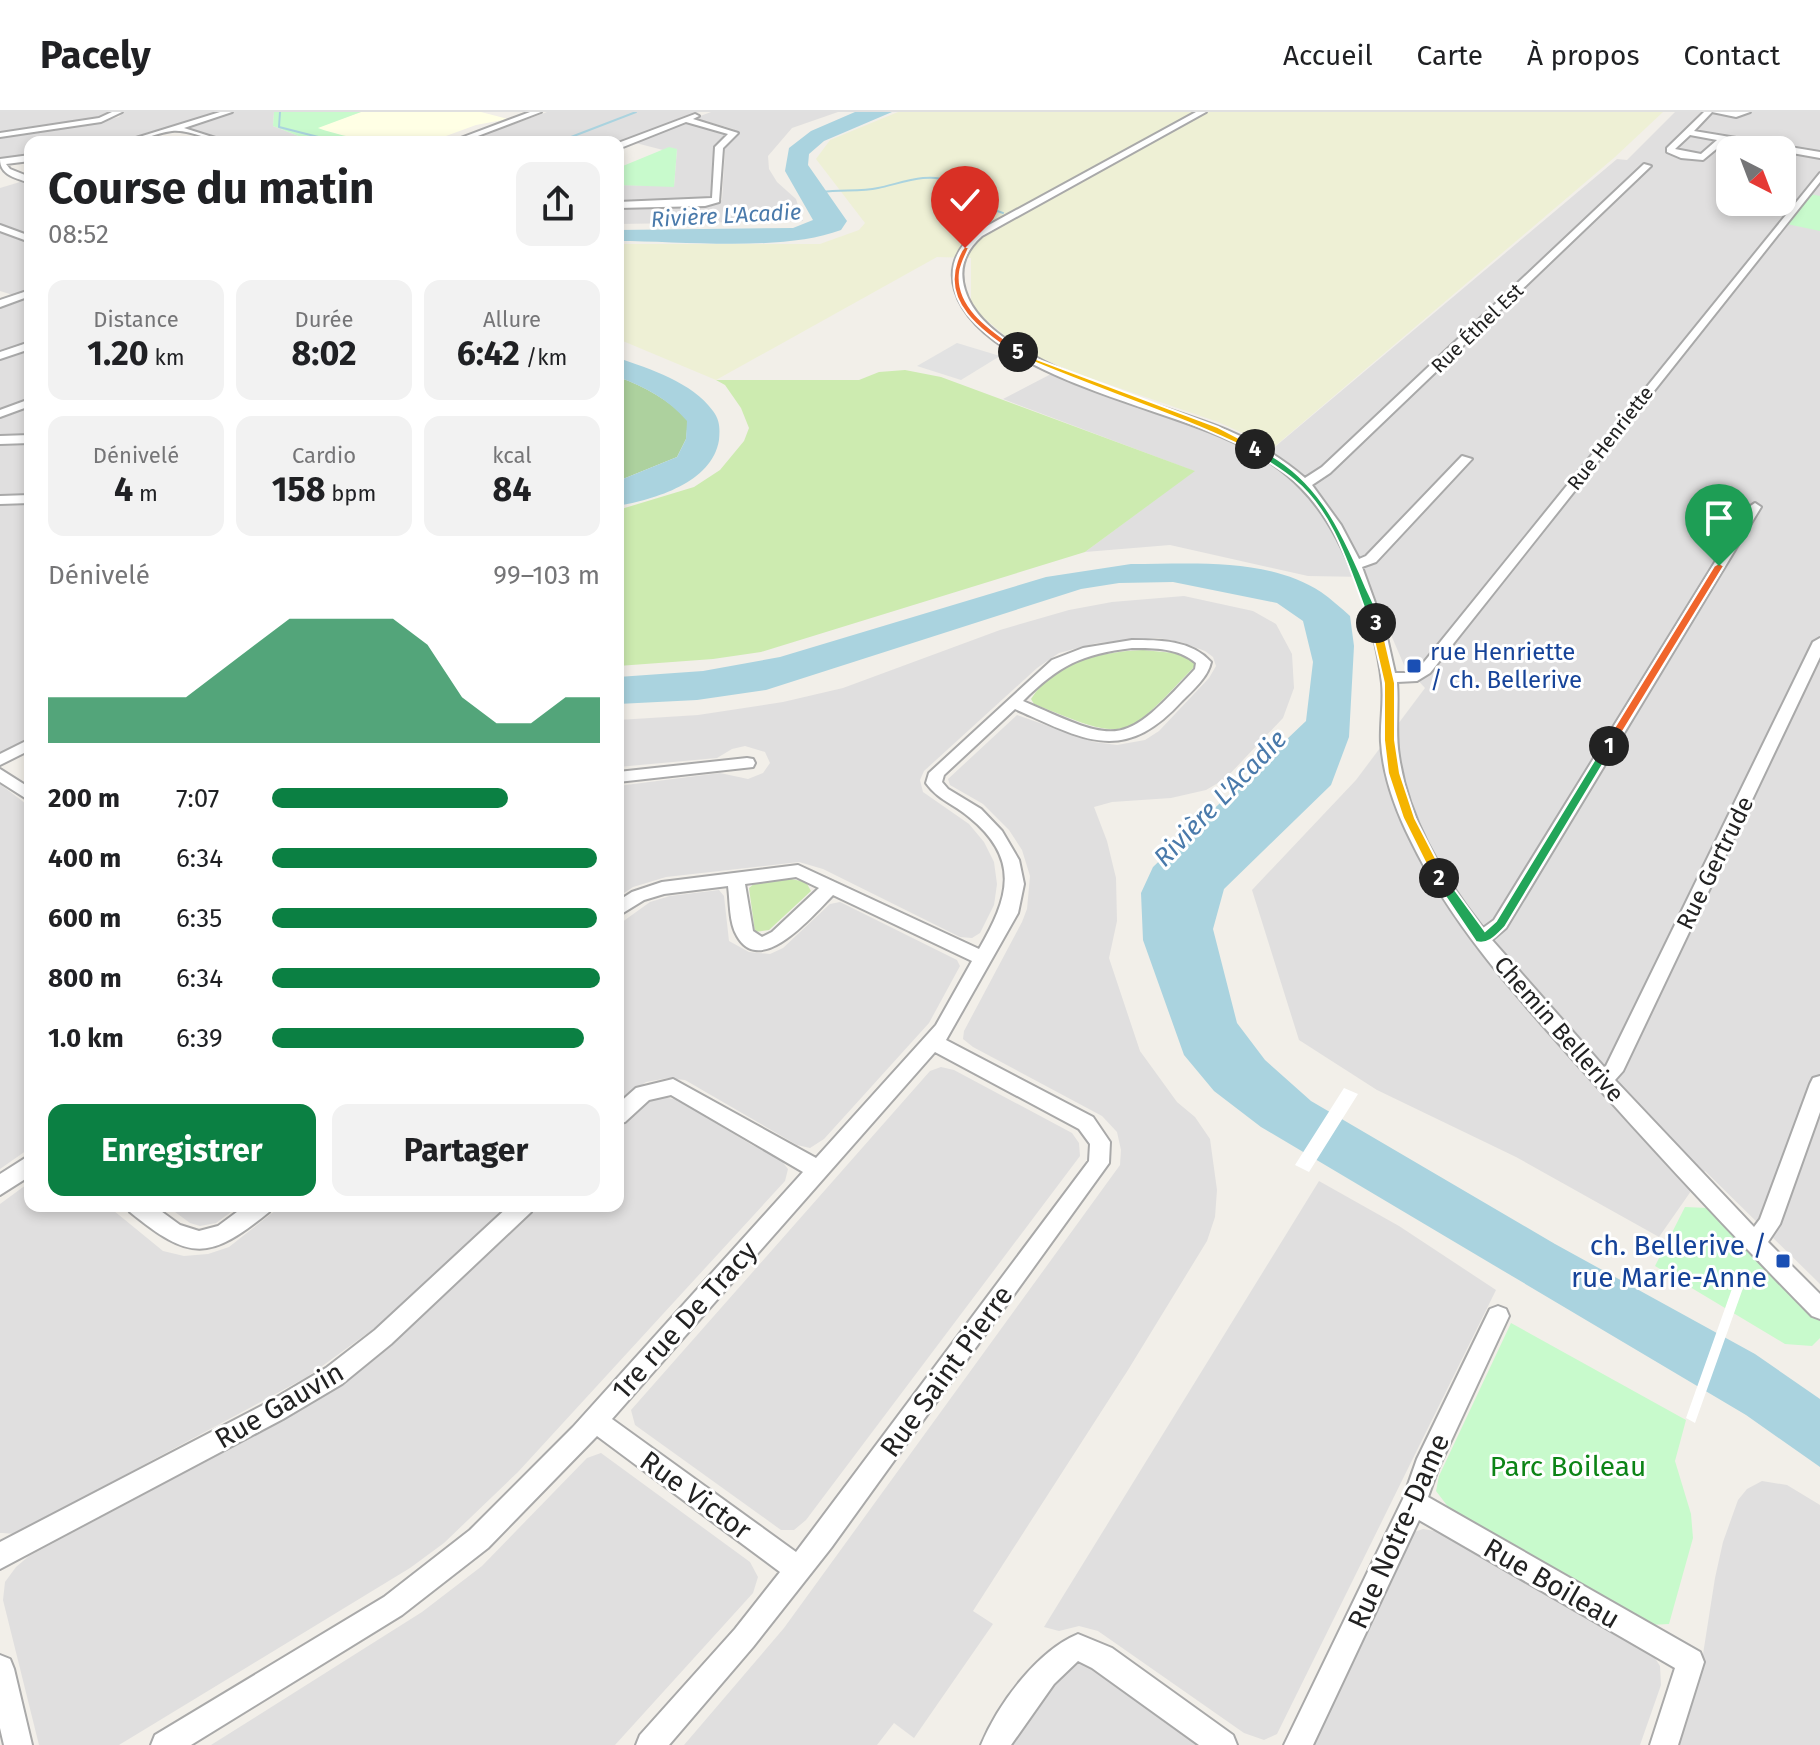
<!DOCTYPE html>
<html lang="fr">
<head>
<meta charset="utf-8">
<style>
	:root { --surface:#fff; --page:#f2f2f2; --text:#202124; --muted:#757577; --line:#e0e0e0; --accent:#0b8043 }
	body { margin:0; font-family:"Fira Sans",sans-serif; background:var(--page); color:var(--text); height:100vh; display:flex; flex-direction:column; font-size:30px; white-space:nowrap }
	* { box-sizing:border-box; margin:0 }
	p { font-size:26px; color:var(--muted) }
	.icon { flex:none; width:44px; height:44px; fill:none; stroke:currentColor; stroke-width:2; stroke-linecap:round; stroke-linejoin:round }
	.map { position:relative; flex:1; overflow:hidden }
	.drawer { position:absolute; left:24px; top:24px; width:600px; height:1076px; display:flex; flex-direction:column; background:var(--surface); border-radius:16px; box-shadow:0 4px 12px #0003 }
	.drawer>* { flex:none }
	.needle { width:52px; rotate:138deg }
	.controls { position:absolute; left:1716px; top:24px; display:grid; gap:16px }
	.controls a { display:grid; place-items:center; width:80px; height:80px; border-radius:16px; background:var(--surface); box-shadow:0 4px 12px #0003; font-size:40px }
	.pin { position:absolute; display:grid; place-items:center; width:68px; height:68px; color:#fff; margin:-82px -34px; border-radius:50% 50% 50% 0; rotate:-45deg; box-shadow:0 0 8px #0007 }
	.pin .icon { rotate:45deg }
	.km { position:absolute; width:40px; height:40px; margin:-20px; border-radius:50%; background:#222; color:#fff; font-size:22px; line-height:40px; text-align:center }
	.round { display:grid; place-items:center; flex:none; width:84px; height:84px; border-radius:16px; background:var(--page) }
	.overview { display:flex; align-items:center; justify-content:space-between; height:136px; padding:0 24px }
	h1 { font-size:44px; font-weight:700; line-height:60px }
	.figures { display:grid; grid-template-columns:repeat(3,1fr); gap:12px; height:136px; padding:8px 24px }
	.figures div { display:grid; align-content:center; border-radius:16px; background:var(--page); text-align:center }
	.figures b { font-size:34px; font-weight:700 }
	.figures small { font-size:22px; font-weight:400 }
	.figures p { font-size:22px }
	.chart { height:224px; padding:16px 24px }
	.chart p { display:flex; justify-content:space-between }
	.chart svg { width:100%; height:144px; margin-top:8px; fill:var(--accent); opacity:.7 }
	.cta { display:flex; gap:16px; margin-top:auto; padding:16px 24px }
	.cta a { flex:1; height:92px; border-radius:16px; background:var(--accent); color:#fff; font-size:32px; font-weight:700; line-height:92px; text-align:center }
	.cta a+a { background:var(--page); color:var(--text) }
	ul { padding:0 24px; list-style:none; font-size:26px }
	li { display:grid; grid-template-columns:128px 96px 1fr; align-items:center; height:60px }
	li i { height:20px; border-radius:10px; background:var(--accent) }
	header { display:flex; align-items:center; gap:48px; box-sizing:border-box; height:112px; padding:0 40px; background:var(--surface); border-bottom:2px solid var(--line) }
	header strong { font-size:38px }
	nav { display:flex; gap:44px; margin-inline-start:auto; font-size:28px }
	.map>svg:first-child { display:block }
	.residential { fill:#e0dfdf; fill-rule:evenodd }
	.education { fill:#ffffe5 }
	.farmland { fill:#eef0d5 }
	.grass { fill:#cdebb0 }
	.forest { fill:#add19e }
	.park { fill:#c8facc }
	.parking { fill:#e2e2e2 }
	.water { fill:#aad3df }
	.pier { fill:#fff }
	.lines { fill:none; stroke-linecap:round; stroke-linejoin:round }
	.stream { stroke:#aad3df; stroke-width:2 }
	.minor-casing { stroke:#a9a9a9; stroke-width:4 }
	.minor { fill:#fff; fill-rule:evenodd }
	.split-1 { fill:#f0652b; stroke:#fff; stroke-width:2 }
	.split-2 { fill:#22a559; stroke:#fff; stroke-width:2 }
	.split-3 { fill:#f5b400; stroke:#fff; stroke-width:2 }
	.split-4 { fill:#22a559; stroke:#fff; stroke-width:2 }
	.split-5 { fill:#f5b400; stroke:#fff; stroke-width:2 }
	.split-6 { fill:#f0652b; stroke:#fff; stroke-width:2 }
	.transit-dot { fill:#1a4fb4; stroke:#fff; stroke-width:3 }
	.labels { text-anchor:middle; stroke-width:6; stroke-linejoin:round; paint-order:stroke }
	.far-street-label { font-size:20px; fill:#222; stroke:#fff }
	.far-water-label { font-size:22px; font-style:italic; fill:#4a7aab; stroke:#fff }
	.transit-label { font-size:24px; fill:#164399; stroke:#fff; text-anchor:start }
	.street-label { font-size:24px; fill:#222; stroke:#fff }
	.water-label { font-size:26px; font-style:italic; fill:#4a7aab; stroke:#fff }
	.near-transit-label { font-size:28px; fill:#164399; stroke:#fff; text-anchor:end }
	.near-street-label { font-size:28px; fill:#222; stroke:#fff }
	.near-park-label { font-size:28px; fill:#0c8416; stroke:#fff }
</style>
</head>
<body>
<header>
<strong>Pacely</strong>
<nav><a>Accueil</a><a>Carte</a><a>À propos</a><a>Contact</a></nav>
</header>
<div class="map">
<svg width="1820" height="1633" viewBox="0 0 1820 1633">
	<rect width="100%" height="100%" fill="#f2efe9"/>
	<!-- residential -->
	<path class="residential" d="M0,0H112L113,2L95,8L0,22Z
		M123,0H222L119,30H30V44L0,48V25L99,10L119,5Z
		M234,0H274L273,14L314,30H233L188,16Z
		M547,0H699L618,32L465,30Z
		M711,0H838L792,16L768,44L769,57L777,70L796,87L803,109L618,112V95L706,93L722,88L725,36L738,21L733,17L695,6Z
		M1675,0H1820V1172L1705,1059L1659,1125L1516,1045L1377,978L1299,928L1252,778L1356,668L1425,576L1404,553L1366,465L1308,464L1170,433L1085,440L1194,359L1003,287L1051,262L1207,318L1263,345L1617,47L1627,48ZM1730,38H1782V90H1730Z
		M686,10L728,22L714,35L712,86L618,91V73L674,74L677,37L663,38L632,30Z
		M20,70L30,71V123L0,112V76Z
		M0,120L30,131V177L13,183L0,179Z
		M30,185V230L0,241V196Z
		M30,236V286L0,298V247Z
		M30,293V319L15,325H0V305Z
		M30,330V382L0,383V331Z
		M30,390V626L0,642V392Z
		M1184,484L1253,499L1276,512L1292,542L1294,576L1283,606L1225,667L1206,678L1171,686L1112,690L1094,695L1107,729L1116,766L1117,809L1109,846L1140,939L1177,990L1195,1005L1210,1027L1217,1078L1215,1105L1207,1129L1128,1258L973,1499L993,1512L914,1626L894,1611L877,1633H684L784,1516L1120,1053L1121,1038L1117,1020L1102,1004L973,935L963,927L964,919L1022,810L1027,797L1030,764L1022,738L1009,718L983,692L950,673L948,667L1017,603L1094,630L1117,633L1145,628L1159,619L1209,566L1216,554L1213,545L1205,539L1181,530L1158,526L1097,531L1059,541L1037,556L924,659L920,668L923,680L969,712L984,730L994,750L997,772L994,793L980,821L972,826L960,825L823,757L799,750L666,765L633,775L618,785V674L720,661L748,667L763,661L770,651L765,640L745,634L732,637L717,646L618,655V608L698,603L783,590L843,576L1000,518L1069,498L1112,490Z
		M0,672L30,695V1036L0,1057Z
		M719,778L724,784L729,829L749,840L770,842L783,836L830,792L840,790L957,848L960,854L929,911L824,1027L810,1036L797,1033L685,968L668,966L646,970L618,991V813L650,790L670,784Z
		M941,955L954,958L1072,1021L1079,1031L1080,1044L806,1408L794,1418H781L635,1313L631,1298L930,959Z
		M663,985L678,988L752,1033L778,1044L788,1057L785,1069L518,1360L444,1431L410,1456L119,1633H39L3,1488L5,1470L16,1455L29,1444L272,1314L343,1271L399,1226L540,1094H618V1019L648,990Z
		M1319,1069L1399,1114L1496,1178L1277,1622L1264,1628L1244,1621L1098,1519L1079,1514L1059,1519L1044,1515Z
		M30,1070V1094H108L163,1139L184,1144L208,1142L229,1135L281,1094H508L383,1210L307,1265L15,1422L3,1421H0V1092Z
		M167,1094H239L216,1111L200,1114L190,1111Z
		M601,1341L750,1450L758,1465L753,1481L615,1633H211L422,1500L482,1454L587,1346Z
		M1762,1369L1787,1373L1820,1393V1633H1679L1698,1574L1715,1466L1723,1430L1738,1388L1747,1377Z
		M1423,1417L1440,1420L1653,1543L1660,1554L1661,1573L1640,1633H1314L1409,1428L1414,1420Z
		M1078,1549L1089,1552L1203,1633H1008L1030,1599L1072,1550Z"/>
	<!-- education -->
	<path class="education" d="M361,0H481L508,7L476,13L446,24L444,28L415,24L369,28L339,24L316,16Z"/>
	<!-- farmland -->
	<path class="farmland" d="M898,0H1663L1615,45L1274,335L1218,310L1076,261L1022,238L971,195V146L937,145L716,268L618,227V132H820L859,118L865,111L816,47L830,28Z"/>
	<!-- grass -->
	<path class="grass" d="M905,258L941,265L1195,359L1085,440L761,540L713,547L618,554V398L694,375L720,358L744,329L749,316L741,296L725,273L716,268H859L879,260Z
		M1143,538L1174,541L1193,548L1195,554C1123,628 1132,632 1034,592L1031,587C1055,549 1101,540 1143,538Z
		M786,766L806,770L811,779L769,818L755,820L749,776L755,771Z"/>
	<!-- forest -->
	<path class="forest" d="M618,265C646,275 667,287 688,308L686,327L677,345L618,369Z"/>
	<!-- park -->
	<path class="park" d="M274,0H361L318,16C335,22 351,26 372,27C396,29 419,23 444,28L314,30L273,14Z
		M669,35L677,37L674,75L618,73V56Z
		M1810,82L1820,84V119L1787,112Z
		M1685,1095L1708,1096L1820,1209V1226L1812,1234L1785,1232L1655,1154Z
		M1511,1211L1686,1308L1675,1349L1691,1402L1693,1426L1669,1512L1650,1513L1554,1460L1449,1396L1436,1379L1439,1364Z"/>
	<!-- parking -->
	<path class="parking" d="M957,231L1000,244L961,268L917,254Z"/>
	<!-- water -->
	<path class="water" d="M855,0H892L824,29L809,42L808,53L847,109L841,118C783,140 682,129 618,129V118L793,116L813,108L785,59L789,36L811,19Z
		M618,246C650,257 692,270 713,299C720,308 720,317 719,328C712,371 655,387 618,394V369L677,345L686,327L687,309C668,287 645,275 618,265Z
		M1131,452C1193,452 1266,445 1321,480C1331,487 1341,496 1350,504L1354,534L1349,625L1331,673L1224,777L1213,817L1237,911L1265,948L1311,989L1555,1132L1755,1242L1820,1287V1355L1746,1303L1261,1015L1214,979L1184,943L1143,828L1141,781L1153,755L1306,609L1313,550L1303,509L1277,491L1173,470L1119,471L1081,477L766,578L697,588L618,592V565L703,559L780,545L1046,465Z"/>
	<!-- pier -->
	<path class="pier" d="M1344,976L1358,982L1309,1060L1295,1053Z
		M1734,1171L1743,1176L1695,1311L1686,1306Z"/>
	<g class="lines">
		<!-- stream -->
		<path class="stream" d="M280,0L279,15L338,30
			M403,30H416
			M558,30L636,0
			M822,80C840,77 860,80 878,76C899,72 929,59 950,70C970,80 981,95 1003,101"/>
		<defs>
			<path id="minor" d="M112,0H122L101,10L0,25V21L99,6Z
				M220,0H232L184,16L228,30C210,30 190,17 172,19C155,21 141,30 123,30Z
				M530,0H541L462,30H450Z
				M1196,0H1206L982,124C965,139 958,156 965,178C987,252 1160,290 1227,318C1255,330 1282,346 1305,366L1322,355L1644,52L1651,54L1330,361L1312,373L1341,413L1359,447L1366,444L1462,344L1472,347L1376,450L1362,455L1386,521L1395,561H1409L1420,555L1820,61V70L1430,561L1417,569L1397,570C1399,595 1395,620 1399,644C1408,707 1444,767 1483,816L1494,808L1749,395L1755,391L1761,395L1506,816L1492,828L1604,955L1606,954L1813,530L1820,526V545L1623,959L1615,968L1754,1115L1760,1107L1810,972L1813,966L1820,964V1000L1780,1112L1768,1130L1820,1182V1207L1812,1204C1734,1125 1658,1043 1584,960C1520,888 1453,816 1411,729C1396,699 1383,665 1381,630C1380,611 1384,591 1382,571C1375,510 1345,420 1301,376C1279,353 1249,336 1220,324C1151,293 978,258 955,178C948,154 957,136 976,120Z
				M1704,0H1712L1694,19L1820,40V46L1726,29L1703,48L1681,46L1667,40V36ZM1690,23L1717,28L1701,42L1675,37Z
				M1712,0H1750L1736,5Z
				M695,2L699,4L693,7L738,21L723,36L719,90L705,94L618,96V90L712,86L715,35L728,22L686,10L618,37V31Z
				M30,43V49L6,52L10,57L30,65V71C17,66 0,64 0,47Z
				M0,113L30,124V130L0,119Z
				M30,178V184L0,195V188Z
				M30,230V237L0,247V240Z
				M30,287V294L0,305V298Z
				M30,323V331L0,332V324Z
				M30,383V391L0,392V384Z
				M1132,528C1160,528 1191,528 1211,550C1208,565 1193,578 1182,589C1123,654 1083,627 1015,597L944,663L942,670L948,677L981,697L1002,719L1019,748L1024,772L1018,801L946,928L1093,1005L1110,1030L1109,1051L831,1436L753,1535L669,1633H636L640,1623L735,1517L780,1460L597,1324L488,1436L402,1503L191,1633H151L155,1623L384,1485L470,1418L573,1315L803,1060L671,983L649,988L625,1010L618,1012V992L636,976L673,967L816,1046L936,913L972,849L833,783C815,801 761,867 737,824C729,811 730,789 728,774L664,782L644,788L618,804V789L632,780L662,770L798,753L979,837C1008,787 1022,748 969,705C954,692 938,688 926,671L929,661L1052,548L1083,536ZM1132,536C1156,536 1178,536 1196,551L1195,557C1122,636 1120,632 1023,589C1059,553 1082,542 1132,536ZM796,765L819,776L772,820L762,825L753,819L745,772ZM935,940L1079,1017L1090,1032L1089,1049L796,1440L612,1307Z
				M30,627V638L0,653V642Z
				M747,646L753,647L755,651L753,655L618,670V660Z
				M0,657L30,676V689L0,670Z
				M30,1043V1064L0,1083V1062Z
				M127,1094H154L180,1113L199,1119L218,1114L245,1094H272L269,1100C209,1149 190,1149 130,1100Z
				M509,1094H534L531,1100L391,1232L342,1272L283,1307L0,1457V1430L267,1291L326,1256L375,1218Z
				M1498,1194L1506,1197L1509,1204L1438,1357L1428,1385L1700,1540L1704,1550L1678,1633H1650L1675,1556L1419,1408L1313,1633H1284L1403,1387L1417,1347L1490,1197Z
				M1078,1522L1112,1536L1233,1623L1237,1633H1199L1092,1556L1078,1549L1054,1572L1011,1633H981C998,1592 1037,1539 1078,1522Z
				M0,1543L10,1547L14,1557L32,1633H4L0,1616Z"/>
		</defs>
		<!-- minor casing -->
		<use href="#minor" class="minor-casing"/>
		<!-- minor -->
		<use href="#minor" class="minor"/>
	</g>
	<!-- split-1 -->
	<path class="split-1" d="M1719,451L1724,454L1614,634L1605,637L1603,634L1714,454Z"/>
	<!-- split-2 -->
	<path class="split-2" d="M1609,631L1614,634L1505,815C1497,823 1488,834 1476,830L1435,769V763H1444L1485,819L1496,809L1603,634Z"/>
	<!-- split-3 -->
	<path class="split-3" d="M1376,508L1381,511L1395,571V628L1400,661L1415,706L1446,766L1439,771L1433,766L1403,706L1388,661L1384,628V571L1370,511Z"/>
	<!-- split-4 -->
	<path class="split-4" d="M1255,335C1315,361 1341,416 1365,473C1370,485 1380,501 1379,513L1370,511C1351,463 1336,402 1294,368C1281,357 1266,349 1252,339Z"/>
	<!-- split-5 -->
	<path class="split-5" d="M1015,239L1218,315L1260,337L1252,339C1176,301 1093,277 1015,242Z"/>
	<!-- split-6 -->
	<path class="split-6" d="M965,134L969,136C966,143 961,152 960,160C955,197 996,221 1021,239V242H1015C985,221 941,193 957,149C959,143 961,138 965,134Z"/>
	<!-- markers -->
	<g class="transit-dot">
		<rect x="1406" y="546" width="16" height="16" rx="4"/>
		<rect x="1775" y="1141" width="16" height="16" rx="4"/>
	</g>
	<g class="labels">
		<!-- far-street labels -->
		<g class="far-street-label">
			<text transform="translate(1477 216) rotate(-44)" y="7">Rue Éthel Est</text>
			<text transform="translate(1610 326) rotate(-52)" y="7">Rue Henriette</text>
		</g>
		<!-- far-water labels -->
		<g class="far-water-label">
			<text transform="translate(726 103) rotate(-3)" y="8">Rivière L'Acadie</text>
		</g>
		<!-- transit labels -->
		<g class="transit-label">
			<text x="1430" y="548">rue Henriette<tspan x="1430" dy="28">/ ch. Bellerive</tspan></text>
		</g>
		<!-- street labels -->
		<g class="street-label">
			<text transform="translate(1715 751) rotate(-64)" y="8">Rue Gertrude</text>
			<text transform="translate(1559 917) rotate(49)" y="8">Chemin Bellerive</text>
		</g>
		<!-- water labels -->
		<g class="water-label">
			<text transform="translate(1220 686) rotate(-46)" y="9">Rivière L'Acadie</text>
		</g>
		<!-- near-transit labels -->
		<g class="near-transit-label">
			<text x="1767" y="1143">ch. Bellerive /<tspan x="1767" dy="32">rue Marie-Anne</tspan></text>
		</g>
		<!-- near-street labels -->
		<g class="near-street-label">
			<text transform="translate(684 1208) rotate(-48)" y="10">1re rue De Tracy</text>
			<text transform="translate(946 1259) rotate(-54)" y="10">Rue Saint Pierre</text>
			<text transform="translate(279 1293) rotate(-30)" y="10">Rue Gauvin</text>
			<text transform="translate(696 1383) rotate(36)" y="10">Rue Victor</text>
			<text transform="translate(1398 1419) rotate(-66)" y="10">Rue Notre-Dame</text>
			<text transform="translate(1552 1471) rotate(30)" y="10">Rue Boileau</text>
		</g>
		<!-- near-park labels -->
		<g class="near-park-label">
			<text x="1568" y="1364">Parc Boileau</text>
		</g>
	</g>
</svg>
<div class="controls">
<a><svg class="needle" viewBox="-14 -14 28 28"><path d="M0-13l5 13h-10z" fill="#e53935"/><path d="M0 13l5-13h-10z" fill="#757577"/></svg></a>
</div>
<div class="pin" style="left:1719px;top:454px;background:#1e9e55"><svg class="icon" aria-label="arrive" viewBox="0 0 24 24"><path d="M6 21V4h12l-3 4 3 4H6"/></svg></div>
<div class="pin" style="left:965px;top:136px;background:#d93025"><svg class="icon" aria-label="check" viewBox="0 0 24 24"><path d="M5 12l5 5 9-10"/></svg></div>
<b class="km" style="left:1609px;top:634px">1</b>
<b class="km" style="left:1439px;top:766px">2</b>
<b class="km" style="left:1376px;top:511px">3</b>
<b class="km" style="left:1255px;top:337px">4</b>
<b class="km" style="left:1018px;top:240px">5</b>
<section class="drawer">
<div class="overview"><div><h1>Course du matin</h1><p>08:52</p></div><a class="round"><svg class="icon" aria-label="share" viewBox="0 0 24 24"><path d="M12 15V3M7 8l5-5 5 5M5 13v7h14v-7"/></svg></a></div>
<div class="figures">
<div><p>Distance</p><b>1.20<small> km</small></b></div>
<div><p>Durée</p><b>8:02</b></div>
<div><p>Allure</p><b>6:42<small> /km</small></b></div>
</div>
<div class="figures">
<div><p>Dénivelé</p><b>4<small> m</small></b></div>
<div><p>Cardio</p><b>158<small> bpm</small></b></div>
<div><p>kcal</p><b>84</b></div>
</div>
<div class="chart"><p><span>Dénivelé</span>99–103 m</p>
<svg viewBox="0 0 160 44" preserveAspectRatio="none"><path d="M0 44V30L10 30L20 30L30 30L40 30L50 22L60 14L70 6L80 6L90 6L100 6L110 14L120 30L130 38L140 38L150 30L160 30V44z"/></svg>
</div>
<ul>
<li><b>200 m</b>7:07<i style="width:72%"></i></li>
<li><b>400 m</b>6:34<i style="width:99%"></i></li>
<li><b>600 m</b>6:35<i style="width:99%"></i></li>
<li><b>800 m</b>6:34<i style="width:100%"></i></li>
<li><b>1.0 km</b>6:39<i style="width:95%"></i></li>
</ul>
<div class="cta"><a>Enregistrer</a><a>Partager</a></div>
</section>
</div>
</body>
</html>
